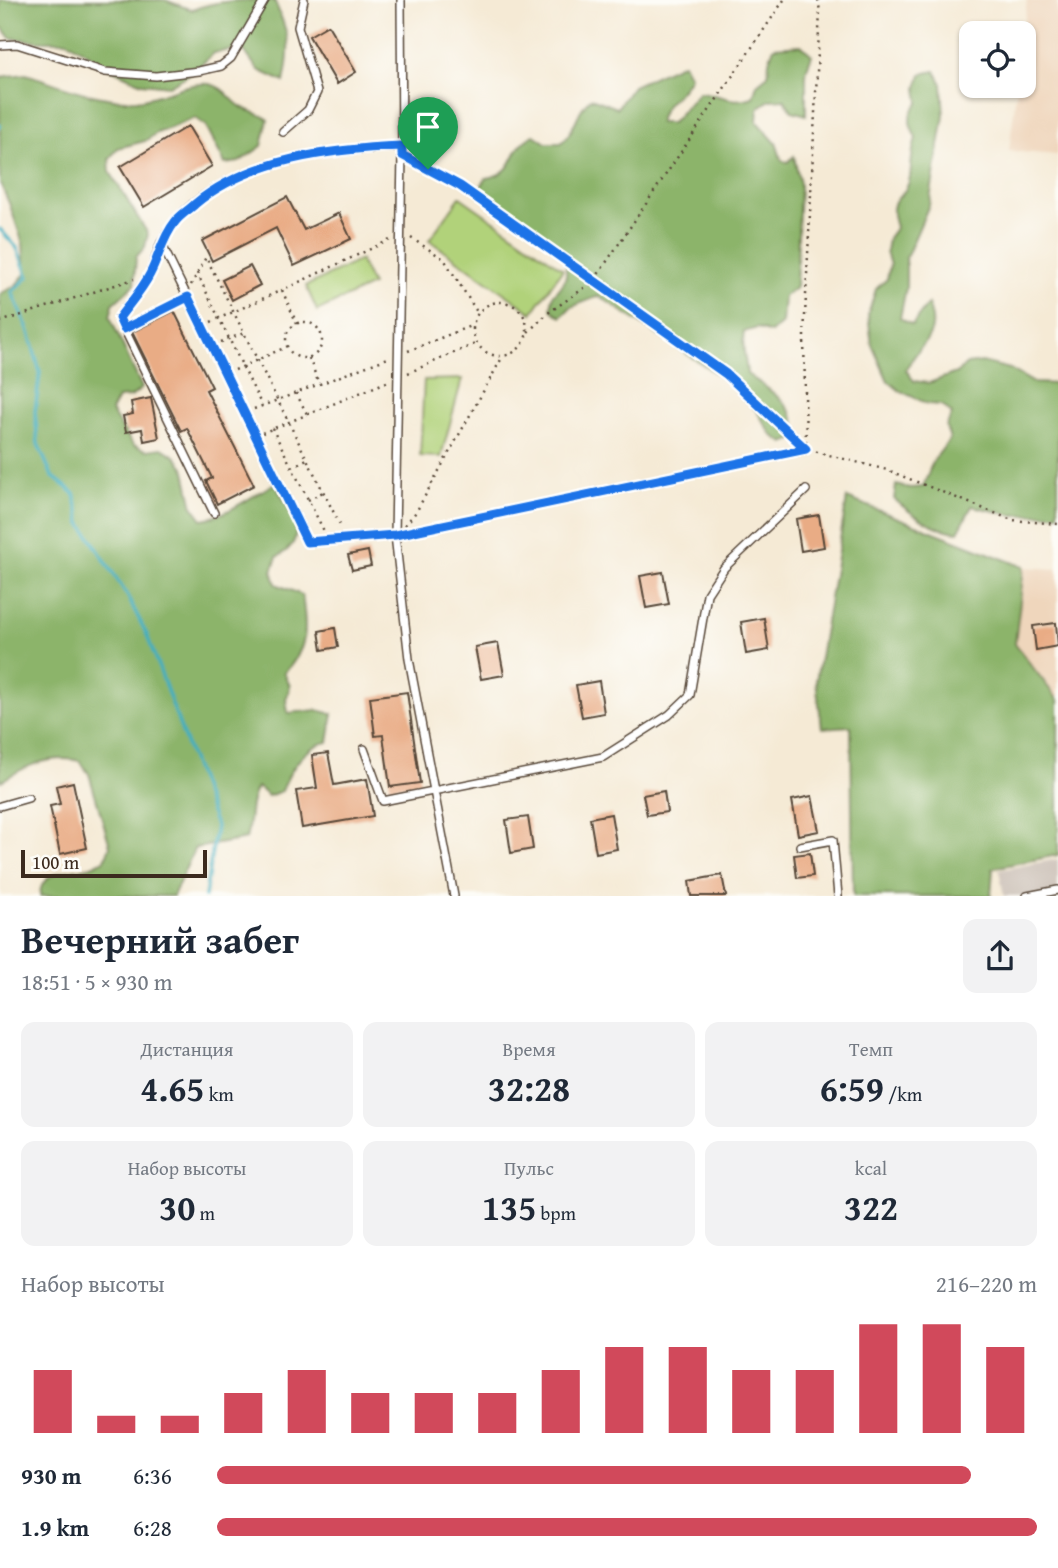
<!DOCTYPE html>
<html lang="ru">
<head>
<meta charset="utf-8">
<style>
	:root { --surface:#fff; --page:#f2f2f3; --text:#1f2937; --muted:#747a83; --accent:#d1495b }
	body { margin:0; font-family:"Gentium Book Plus",serif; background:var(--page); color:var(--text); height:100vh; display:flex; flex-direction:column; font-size:26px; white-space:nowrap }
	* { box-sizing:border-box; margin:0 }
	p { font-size:23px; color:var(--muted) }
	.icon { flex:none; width:38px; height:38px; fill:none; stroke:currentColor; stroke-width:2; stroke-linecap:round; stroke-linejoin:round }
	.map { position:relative; height:896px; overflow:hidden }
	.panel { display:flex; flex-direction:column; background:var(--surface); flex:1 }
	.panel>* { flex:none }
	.buttons { position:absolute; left:959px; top:21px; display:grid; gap:14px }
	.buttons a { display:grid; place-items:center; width:77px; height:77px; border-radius:14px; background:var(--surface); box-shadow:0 2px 5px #0004; font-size:35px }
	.scale { position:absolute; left:21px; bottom:18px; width:186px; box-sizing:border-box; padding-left:7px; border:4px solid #3b2a1e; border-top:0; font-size:19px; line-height:24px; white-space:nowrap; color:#3b2a1e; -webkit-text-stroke:5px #fdfcf7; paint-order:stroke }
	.pin { position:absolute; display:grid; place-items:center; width:60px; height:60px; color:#fff; margin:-72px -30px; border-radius:50% 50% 50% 0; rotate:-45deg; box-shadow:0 0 7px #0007 }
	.pin .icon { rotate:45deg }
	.round { display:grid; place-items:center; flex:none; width:74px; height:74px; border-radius:14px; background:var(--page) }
	.head { display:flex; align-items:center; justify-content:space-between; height:119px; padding:0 21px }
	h1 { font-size:38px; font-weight:800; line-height:52px }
	.metrics { display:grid; grid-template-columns:repeat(3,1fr); gap:10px; height:119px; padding:7px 21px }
	.metrics div { display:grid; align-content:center; border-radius:14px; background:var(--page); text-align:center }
	.metrics b { font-size:35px; font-weight:800 }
	.metrics small { font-size:19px; font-weight:400 }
	.metrics p { font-size:19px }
	.chart { height:196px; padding:14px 21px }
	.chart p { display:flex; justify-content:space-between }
	.chart svg { width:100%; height:126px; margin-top:7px; stroke:var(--accent); stroke-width:6 }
	ul { padding:0 21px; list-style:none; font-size:23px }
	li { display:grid; grid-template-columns:112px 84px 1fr; align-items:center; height:52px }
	li i { height:18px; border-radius:9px; background:var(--accent) }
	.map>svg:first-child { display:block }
	.built { fill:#efd6bc }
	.industrial { fill:#cdc2b9 }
	.green { fill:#b1d27a; stroke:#767e4c; stroke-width:2 }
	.forest { fill:#8cb46a; stroke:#646f44; stroke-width:2 }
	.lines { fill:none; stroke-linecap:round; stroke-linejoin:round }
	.stream { stroke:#41aebf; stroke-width:3.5 }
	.building { fill:#e9ac85 }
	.service-casing { stroke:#574739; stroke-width:10 }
	.path { stroke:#574739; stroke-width:2.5; stroke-dasharray:2 5; stroke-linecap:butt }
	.service { stroke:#fff; stroke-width:7 }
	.route-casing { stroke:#fff; stroke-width:14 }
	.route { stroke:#1a73e8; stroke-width:9 }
</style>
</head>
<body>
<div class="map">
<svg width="1058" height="896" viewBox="0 0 1058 896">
	<rect width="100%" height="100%" fill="#fdfcf7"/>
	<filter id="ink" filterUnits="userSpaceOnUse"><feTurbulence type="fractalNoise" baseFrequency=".0143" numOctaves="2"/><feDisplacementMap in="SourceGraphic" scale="14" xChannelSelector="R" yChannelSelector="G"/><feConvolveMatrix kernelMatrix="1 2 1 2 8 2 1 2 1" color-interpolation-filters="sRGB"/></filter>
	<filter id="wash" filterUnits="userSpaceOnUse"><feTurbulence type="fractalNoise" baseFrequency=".00686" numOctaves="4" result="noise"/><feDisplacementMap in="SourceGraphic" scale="28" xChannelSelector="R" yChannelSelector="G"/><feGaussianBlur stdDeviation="1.57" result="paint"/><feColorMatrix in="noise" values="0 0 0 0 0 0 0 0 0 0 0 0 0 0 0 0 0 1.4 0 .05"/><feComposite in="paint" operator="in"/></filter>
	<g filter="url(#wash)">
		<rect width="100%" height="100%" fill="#f5ead5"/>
		<!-- built -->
		<path class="built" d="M1027,0H1058V155L1009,151L1017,86H1024L1023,33Z
			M1024,567L1058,569V700L1015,644Z"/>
		<!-- industrial -->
		<path class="industrial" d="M1058,859V896H1004L999,870Z"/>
		<!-- green -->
		<path class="green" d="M460,197L563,269L532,313L429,240Z
			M360,260L372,285L317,311L306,286Z
			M462,379L441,457L420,456L424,380Z"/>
		<!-- forest -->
		<path class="forest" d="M0,0H165L192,10C216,0 246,0 274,0C289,34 292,45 284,82L258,70L242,48L214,53L193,72L169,86L142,83L115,71L67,41H38L10,38L0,25Z
			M801,45L812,55L806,71V115L792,111L784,99L770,100L758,108L757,122L776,143L782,161L788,162L794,156L800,184L796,288L784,296L782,323L771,333L757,328L744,332C741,347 746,358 747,374C772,392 796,403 797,438L784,443L772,435L756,410L723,378L599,296L571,307L561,317L551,309L553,295C567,283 568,274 565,256L479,190L486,178C521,172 505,150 534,135L546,143H561C577,129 575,112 591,98L617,108L633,86L683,63L690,77C680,98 663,100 659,123H672L699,92C721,94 731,105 753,97L757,84L768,75L769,61L774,47Z
			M935,71L942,84L944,116L929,205L906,258V288L900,318L912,325L928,304C942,339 919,342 906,370L914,381L929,383L956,373L967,364L982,362L1010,369L1034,383L1058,384V514L1012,515L972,506L958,532C935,530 911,514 894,499L896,485L910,488L923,487L933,461L950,439L946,427L952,414L942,405L928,404L900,391L888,381L872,345L868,315L876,289L887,279L890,265L886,252L888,238L896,227C885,194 906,202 910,177C912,163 911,152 916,138C908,123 907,115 919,102L917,88L921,74Z
			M26,74C62,85 98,102 136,100C160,98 188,81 209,84C226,87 230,101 243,108C252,112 260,114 268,119L262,146L239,162L225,164L206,126L195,118L157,133L145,141L118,148L109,159L110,172L148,234L145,247L136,257L134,285L113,304L110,317L142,388L131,397L118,398L111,411L133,445L147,450L162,448L175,456L184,467L193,507L202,519C225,517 254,495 275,483C289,511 313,538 277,557L272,571L276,584L302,595C307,628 309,648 284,673L290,686L286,700L288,713L317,710L333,714L328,742C305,745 289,771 282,791L268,796L257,787C248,803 251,821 246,839L195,848L173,896H40C40,869 70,872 89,867C94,865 100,862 105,860L110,846L89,774L80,761C50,754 25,766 0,782V294L16,285L25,274L23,244L9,203L0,183V77Z
			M847,498L1024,567L1015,644L1058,700V855L993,868L991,896H853L851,726L822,728L816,681Z"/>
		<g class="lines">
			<!-- stream -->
			<path class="stream" d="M0,124V127
				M0,229L17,248L28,277L12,292L28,329L40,372L35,412L38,444L52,476L74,493L81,523L127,595L147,635L216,826L205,896"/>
		</g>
		<g id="blocks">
			<!-- building -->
			<path class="building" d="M328,25L356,72L337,84L309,36Z
				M188,126L212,166L144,207L120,167Z
				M287,197L304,230L339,213L351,239L294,266L276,228L212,261L202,241Z
				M250,266L260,285L232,300L222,280Z
				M174,311L212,387L206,390L254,485L217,504L206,481L212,478L187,428L181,431L132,332Z
				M151,398L159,438L144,441L142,429L126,432L123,416L133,414L131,402Z
				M819,515L824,547L801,551L796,519Z
				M368,551L371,566L352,570L348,555Z
				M663,572L669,604L646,608L640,576Z
				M764,618L769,650L746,654L741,622Z
				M1056,623L1058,646L1036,650L1033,626Z
				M335,628L338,647L322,650L319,631Z
				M498,643L504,675L481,679L475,647Z
				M599,681L604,713L582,717L576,685Z
				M407,692L420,783L390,787L383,735L375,736L370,697Z
				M328,753L334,785L367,779L373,816L302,828L296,791L317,788L312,755Z
				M73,782L87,848L60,854L50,806L60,804L56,786Z
				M664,791L667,812L647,815L643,795Z
				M812,796L819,831L798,835L792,800Z
				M611,814L617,849L596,853L590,818Z
				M528,817L533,849L511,853L506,820Z
				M810,853L813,876L797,878L794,855Z
				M722,875L726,896H691L689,881Z"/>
		</g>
	</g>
	<g filter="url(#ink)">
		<use href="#blocks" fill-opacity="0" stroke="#574739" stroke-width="2"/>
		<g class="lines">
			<defs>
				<path id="service" d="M401,0L402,155L395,535L409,659L454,896
					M0,45L17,44L105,72L156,76L199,71L221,66L231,58L265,0
					M283,132L308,110L317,92L298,27L304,0
					M161,243L150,274L119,318L214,513
					M124,329L188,297
					M395,535L307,542L161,243C166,236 170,227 176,220C228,161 329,149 402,147
					M364,749L383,801L603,757L669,715L690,695L707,594L724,568L806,490
					M0,806L28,798
					M800,846L833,840L838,896
					M1027,896L1058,890"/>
			</defs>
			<!-- service casing -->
			<use href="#service" class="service-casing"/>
			<!-- path -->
			<path class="path" d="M784,0L593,282L726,374L806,449
				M410,159L460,186L593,282L548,313L527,333
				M411,238L444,259L477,312
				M197,273L262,406
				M191,285L206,257L342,529
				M473 329a27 27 0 1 1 54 0a27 27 0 1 1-54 0Z
				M0,322L134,279
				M211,322L282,290
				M286 340a18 18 0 1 1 36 0a18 18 0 1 1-36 0Z
				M297,324L282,290L392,239
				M221,342L244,333
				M408,351L473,325
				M309,358L319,384
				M235,370L286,347
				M408,373L477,343
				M296,393L307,414
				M254,409L388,358
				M272,428L324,531
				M262,433L389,381
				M806,449L804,336L820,11L818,0
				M292,467L307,459
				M308,500L323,492
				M405,525L416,512L503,356
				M405,533L806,449L887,470L1012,520L1058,524"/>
			<!-- service -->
			<use href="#service" class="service"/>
		</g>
	</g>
	<g class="lines" filter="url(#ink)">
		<defs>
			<path id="route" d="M402,146V155L460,186L726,374L806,449L395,535L307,542L188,297L124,329L119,318C129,304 142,290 150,274C159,257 162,238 175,222C180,215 189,210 195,204C251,158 332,149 402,146Z"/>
		</defs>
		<!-- route casing -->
		<use href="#route" class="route-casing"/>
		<!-- route -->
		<use href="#route" class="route"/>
	</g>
</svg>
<div class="buttons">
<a><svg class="icon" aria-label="locate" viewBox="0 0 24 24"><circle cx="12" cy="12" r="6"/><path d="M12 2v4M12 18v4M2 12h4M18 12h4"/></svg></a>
</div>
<div class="scale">100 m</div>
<div class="pin" style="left:428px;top:169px;background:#1e9e55"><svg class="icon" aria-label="arrive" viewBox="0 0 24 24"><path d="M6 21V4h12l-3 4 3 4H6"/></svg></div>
</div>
<section class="panel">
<div class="head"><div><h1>Вечерний забег</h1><p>18:51 · 5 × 930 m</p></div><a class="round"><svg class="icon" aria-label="share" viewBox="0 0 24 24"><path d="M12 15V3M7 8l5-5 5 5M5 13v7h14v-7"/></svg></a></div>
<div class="metrics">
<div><p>Дистанция</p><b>4.65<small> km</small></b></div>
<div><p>Время</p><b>32:28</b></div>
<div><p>Темп</p><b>6:59<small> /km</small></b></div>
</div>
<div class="metrics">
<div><p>Набор высоты</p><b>30<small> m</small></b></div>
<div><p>Пульс</p><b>135<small> bpm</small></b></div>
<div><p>kcal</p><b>322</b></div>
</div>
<div class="chart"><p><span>Набор высоты</span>216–220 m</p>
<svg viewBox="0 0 160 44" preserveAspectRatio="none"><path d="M5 44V22M15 44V38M25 44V38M35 44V30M45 44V22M55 44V30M65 44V30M75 44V30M85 44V22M95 44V14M105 44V14M115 44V22M125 44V22M135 44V6M145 44V6M155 44V14"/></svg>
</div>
<ul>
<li><b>930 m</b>6:36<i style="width:92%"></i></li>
<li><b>1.9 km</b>6:28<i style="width:100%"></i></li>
</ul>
</section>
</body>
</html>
